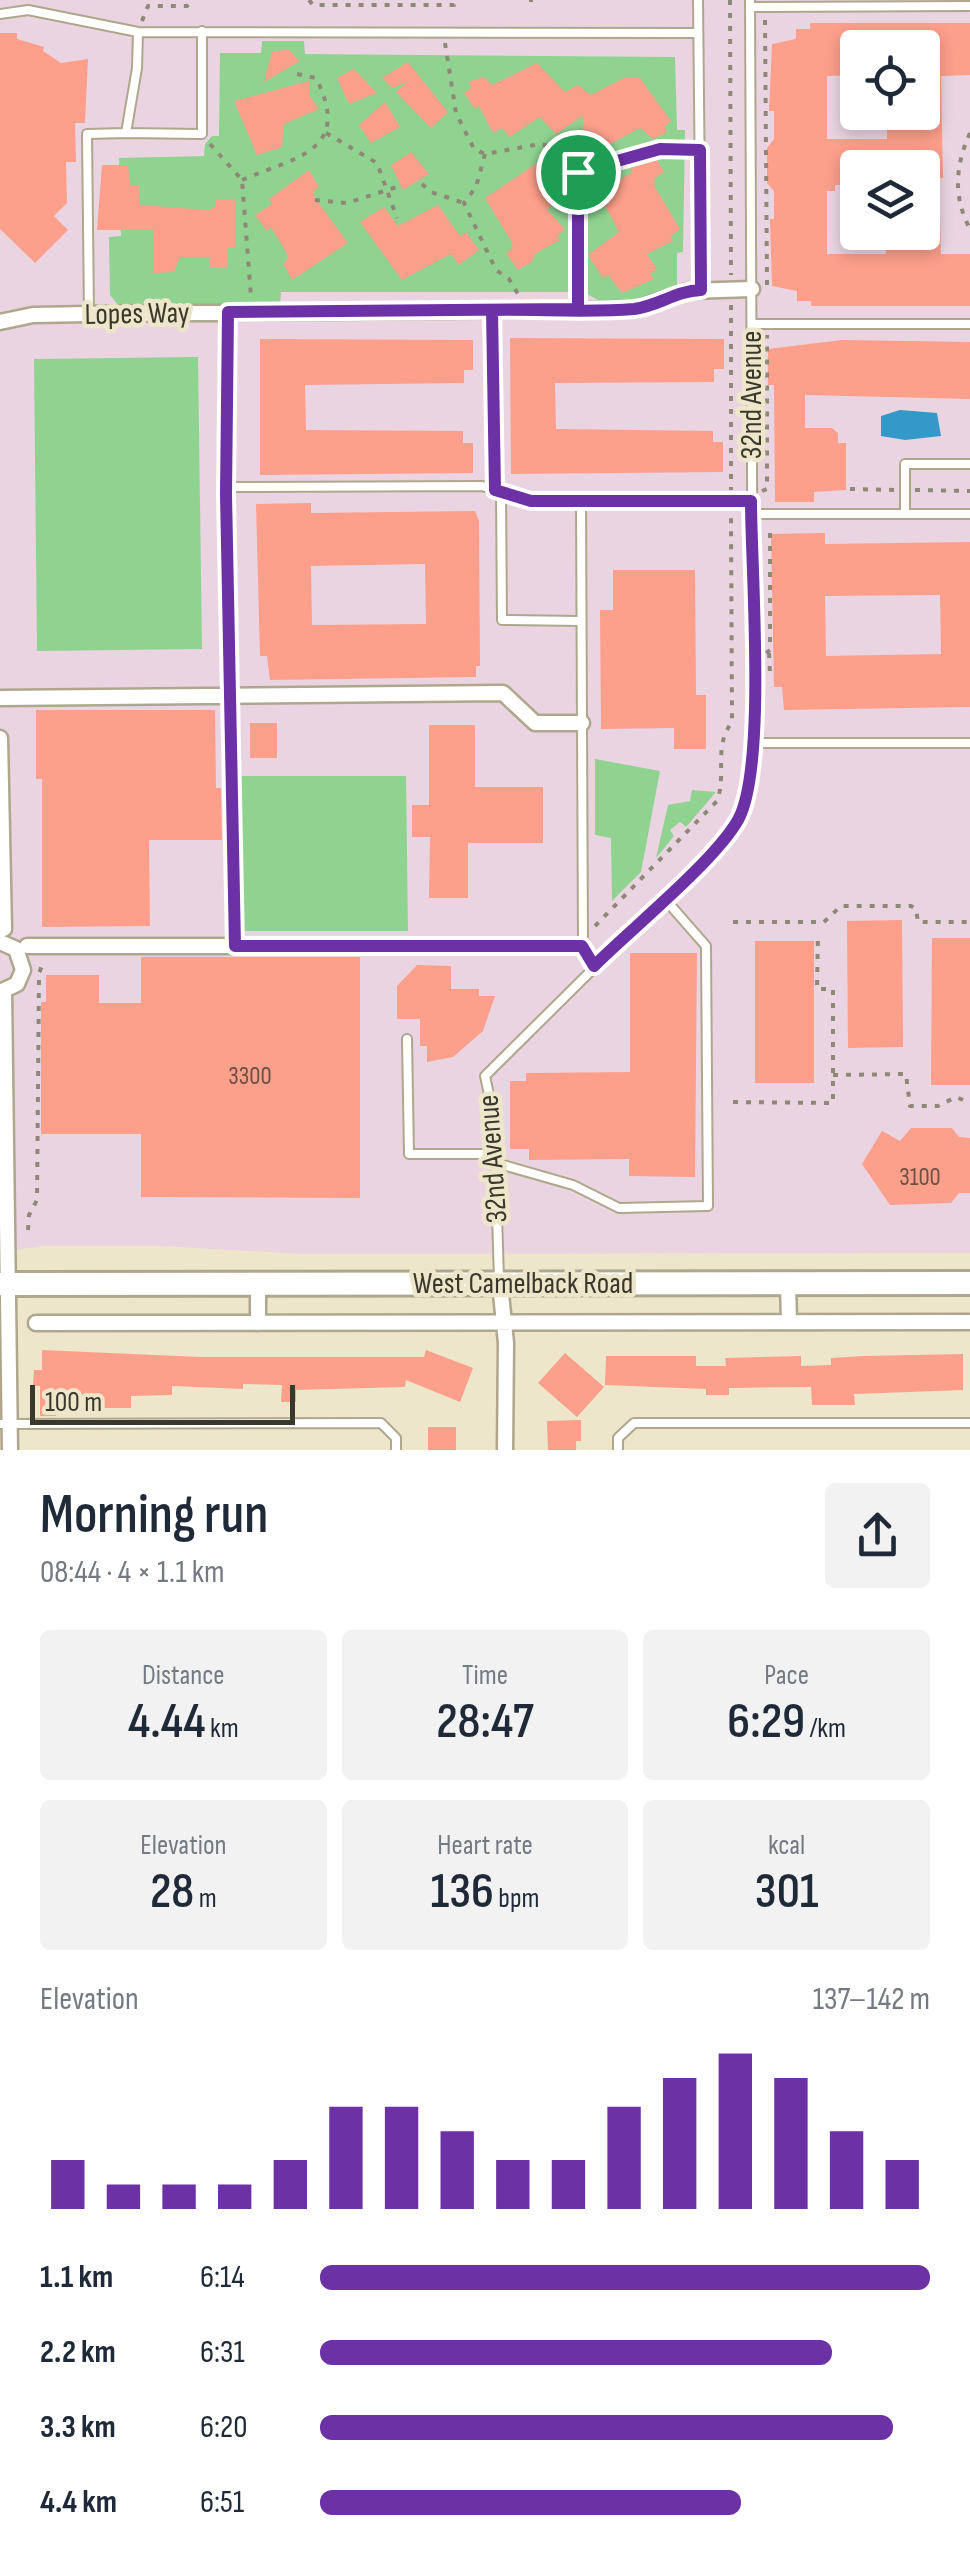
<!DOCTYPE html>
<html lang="en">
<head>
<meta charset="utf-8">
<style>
	:root { --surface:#fff; --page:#f2f2f3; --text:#1f2937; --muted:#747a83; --accent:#6d31a6 }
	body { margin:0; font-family:"Sofia Sans Condensed",sans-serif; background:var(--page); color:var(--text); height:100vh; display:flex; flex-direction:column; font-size:38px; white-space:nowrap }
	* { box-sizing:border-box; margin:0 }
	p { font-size:32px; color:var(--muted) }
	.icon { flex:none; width:55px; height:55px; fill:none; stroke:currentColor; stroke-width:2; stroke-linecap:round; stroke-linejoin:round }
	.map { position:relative; height:1450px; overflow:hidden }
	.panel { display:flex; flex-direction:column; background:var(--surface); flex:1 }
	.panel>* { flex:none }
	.controls { position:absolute; left:840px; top:30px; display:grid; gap:20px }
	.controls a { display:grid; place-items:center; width:100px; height:100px; border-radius:10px; background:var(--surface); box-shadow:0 5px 15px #0003; font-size:50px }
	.scale { position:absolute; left:30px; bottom:25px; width:265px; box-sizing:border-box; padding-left:10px; border:5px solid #3a372c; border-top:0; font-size:28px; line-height:35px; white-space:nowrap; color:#3a372c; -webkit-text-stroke:8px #ede6ca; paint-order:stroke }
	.pin { position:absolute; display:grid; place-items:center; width:85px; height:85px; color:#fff; margin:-42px; border:5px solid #fff; border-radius:50%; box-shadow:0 2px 10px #0007 }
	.round { display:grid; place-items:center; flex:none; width:105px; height:105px; border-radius:10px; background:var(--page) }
	.head { display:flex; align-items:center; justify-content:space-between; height:170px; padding:0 40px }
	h1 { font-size:55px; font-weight:600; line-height:75px }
	.figures { display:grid; grid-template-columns:repeat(3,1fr); gap:15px; height:170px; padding:10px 40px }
	.figures div { display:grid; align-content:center; border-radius:10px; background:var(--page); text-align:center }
	.figures b { font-size:50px; font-weight:600 }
	.figures small { font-size:28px; font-weight:400 }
	.figures p { font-size:28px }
	.chart { height:280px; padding:20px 40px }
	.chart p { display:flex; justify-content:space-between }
	.chart svg { width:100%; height:180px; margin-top:10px; stroke:var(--accent); stroke-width:6 }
	ul { padding:0 40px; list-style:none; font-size:32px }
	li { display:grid; grid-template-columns:160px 120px 1fr; align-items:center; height:75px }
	li i { height:25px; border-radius:12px; background:var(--accent) }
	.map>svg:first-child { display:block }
	.education { fill:#ead4e2; fill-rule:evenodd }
	.green { fill:#90d391 }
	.water { fill:#3498c8 }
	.building { fill:#fc9f8b; fill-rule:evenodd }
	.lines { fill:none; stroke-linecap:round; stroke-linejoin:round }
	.lane-casing { stroke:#aea78d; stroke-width:12 }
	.street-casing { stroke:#aea78d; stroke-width:19 }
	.primary-casing { stroke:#aea78d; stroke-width:28 }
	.path { stroke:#8e8976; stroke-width:4; stroke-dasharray:5 8; stroke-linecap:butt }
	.lane { stroke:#fff; stroke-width:8 }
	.street { stroke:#fff; stroke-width:14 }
	.primary { stroke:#fff; stroke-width:22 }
	.route-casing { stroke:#fff; stroke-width:20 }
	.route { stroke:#6d31a6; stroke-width:12 }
	.labels { text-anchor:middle; stroke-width:9; stroke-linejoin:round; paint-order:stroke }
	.number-label { font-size:25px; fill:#6a5144 }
	.street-label { font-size:30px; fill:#3a372c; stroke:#ede6ca }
</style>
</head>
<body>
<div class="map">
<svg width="970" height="1450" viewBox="0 0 970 1450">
	<rect width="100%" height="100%" fill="#ede6ca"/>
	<!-- education -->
	<path class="education" d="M0,0H970V1253L300,1254L160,1246H43L0,1252ZM858,48H922V112H858ZM858,168H922V232H858Z"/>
	<!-- green -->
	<path class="green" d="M262,41H304L305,54L675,57L677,130H685L683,252L677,253V286C648,300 614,315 585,292H281L280,305H118L110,295L109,237L121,236L119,158L204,156L205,144L212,136H219L220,53H261Z
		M198,357L202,649L37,651L34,359Z
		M595,759L660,771L641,872L612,901L611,838L595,835Z
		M234,776H406L408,931H235Z
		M692,790L716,792L686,827L680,822L670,830L674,836L656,858L668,805L690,801Z"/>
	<!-- water -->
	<path class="water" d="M900,410L937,413L941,436L905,440L881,436V416Z"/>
	<!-- building -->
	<path class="building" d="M810,23H970V75L941,76L943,178H939L941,254H970V306H811V301H797V291L772,286L770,219H774V191L767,183V148L774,139V111H769L772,44L796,39V29H810ZM858,48H922V112H887V139H827V76L858,75ZM858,168H922V232H887L886,254H827V191H835V185H857Z
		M0,33H17V39L44,47L43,51L61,63L88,59L85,123H75L76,162H66L67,203L54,216L68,230L35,263L0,229Z
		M288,49L300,61L264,82L272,52Z
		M408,62L448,112L431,128L396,92L407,82L392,88L382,78Z
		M537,63L565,92L578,85L591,95L624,78H640L671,121L665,126L667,132L653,139L640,128L596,152L593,144L589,146L583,140V116L556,134L540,117L509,137L503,128L493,133L479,106L475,109L464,93L472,87L468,82L484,77L492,85Z
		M354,69L377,93L349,104L337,78Z
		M309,81V95L319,109L284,124L282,147L257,155L234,101Z
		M385,102L400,127L371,143L359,125Z
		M411,152L429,174L403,190L391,165Z
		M654,154L664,172L654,179L655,187L680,229L671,236L673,241L647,254L657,269L650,274L654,279L622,293L608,275L603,278L588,255L619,232L600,196L609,192L607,186L632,173L630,169Z
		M546,157L563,184L544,194L552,204L547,210L565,229L557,236L560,240L535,254L532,262L518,270L506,253L513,248L511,241L485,198Z
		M102,165H128L130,186H139V205L209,210L216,206V199H235V248H228L227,268L210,267V257H180L174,272L153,273V230H97Z
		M309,170L319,187L313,191L315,198L348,243L292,280L283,263L288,259L286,252L271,227L267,231L255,215L272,204L269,199Z
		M438,205L460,236L466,232L479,250L459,265L451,254L402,280L360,222L384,207L398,226Z
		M510,338L724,339V369H714V382L555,383L556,429L713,431V442H723V472L511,474Z
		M260,339L473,340V370H464V383L305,385L306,430L463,431V443H473V473L260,475Z
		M842,340L970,342V399L805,395V428H832L838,433V443H846V490L814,492V502H775L774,385H768V349Z
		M311,503V513L475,511L479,521L480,666H476V677L270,680L267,656H260L256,504ZM425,564L426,624L312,625L311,566Z
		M825,533V544L970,542V707L784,710L782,687H774L771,534ZM940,595L941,654L826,656L825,596Z
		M613,570H695L696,695H706V749H674V728L601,729L600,610H613Z
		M36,710H215L216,788H221L222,840H149L150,926L42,927V779H36Z
		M250,723H277V758H250Z
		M429,725H475V787H543V843H468V898H429L430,837H412V805H429Z
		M902,920L903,1047L848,1048L847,921Z
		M932,938H970V1085H931Z
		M755,941H814V1083H755Z
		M630,953H697L695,1177L629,1176V1159L529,1160V1149H510V1081H526V1073L630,1072Z
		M141,957H360V1198L141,1197V1134H41V1002H46V975H99V1003H141Z
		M417,965L451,966V989H479V996H495L483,1031L453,1057L427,1062V1046H420V1019H397V986Z
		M911,1128H952L959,1137L970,1138V1193H959L951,1203L890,1205L862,1164L882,1131L900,1141Z
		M42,1350L200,1357H424L426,1350L473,1368L460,1402L406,1380L405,1387L296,1390V1402H281L282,1385L243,1384V1389L172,1386V1395L131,1396V1408H94V1397H56V1416H40V1386H33L34,1370H42Z
		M565,1353L604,1387L577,1417L538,1383Z
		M963,1354V1390L854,1394L855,1405H812L811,1387L729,1388V1395H706V1389L605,1385L606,1356H696V1366H726L725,1358L801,1356V1366L831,1365V1358L864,1356Z
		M581,1420V1441H576V1450H548L547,1421Z
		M428,1427H456V1450H428Z"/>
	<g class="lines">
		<defs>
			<path id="lane" d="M698,0L701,290
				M750,7L970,6
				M0,14L28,10L138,32L698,33
				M138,32L137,68L126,133L202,134V31
				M89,314L87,134L126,133
				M752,324H970
				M226,487L482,486L531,501H751
				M501,492L502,620L580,621
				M581,501L583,946L593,966
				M751,514H970
				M905,514V464H970
				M752,743H970
				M407,1039L409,1154H495
				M496,1163L573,1185L619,1208L708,1206L706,946L664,898
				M499,1279L494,1118L485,1076L725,838C755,797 752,745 753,696L750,0
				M0,1424L381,1423L396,1438V1450
				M618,1450V1438L634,1423H970"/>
			<path id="street" d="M228,312L226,494L235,946
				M0,322L33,315L89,314L636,309L687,291L752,289
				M0,698L503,693L535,723H582
				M0,738L4,929
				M0,942L16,949L23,970L17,984L0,992
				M27,946H583
				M4,992L10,1450
				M788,1283L789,1322
				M258,1284V1323
				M500,1284L506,1343L505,1450
				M36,1323L970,1322"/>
			<path id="primary" d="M0,1284L970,1283"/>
		</defs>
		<!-- lane casing -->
		<use href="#lane" class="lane-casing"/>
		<!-- street casing -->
		<use href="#street" class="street-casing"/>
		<!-- primary casing -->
		<use href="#primary" class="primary-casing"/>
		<!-- path -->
		<path class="path" d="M309,0L313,5H454V0
			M730,0L731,275
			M531,2V0
			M765,20L767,285
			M142,21L148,6H187L193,0
			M445,43L456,113L474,149L485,154L540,144L564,149L578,172V294
			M326,133L377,163L397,218
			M970,133C955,166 953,197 970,229
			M210,144L242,180L251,297
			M485,154L476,187L464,203L496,270L509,279L518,294
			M578,172L660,149H690
			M242,180C295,157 353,152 316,78L292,73
			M422,184L431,192L464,203
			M315,200L347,203L397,187
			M731,305V490
			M492,325L495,480
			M850,489L895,490
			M915,490L970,491
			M762,491L767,489V335
			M766,653L770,650V526
			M769,653L770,674
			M733,922H824L841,906H911L916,909L918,922H970
			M595,926L717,801C727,774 713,747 732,722L731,515
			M833,1075L906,1074L910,1106H938L956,1097L970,1103
			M733,1102L833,1103V989H817L818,933
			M28,1230L29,1215L37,1200L39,973L44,961"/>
		<!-- lane -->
		<use href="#lane" class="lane"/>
		<!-- street -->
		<use href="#street" class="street"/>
		<!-- primary -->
		<use href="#primary" class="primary"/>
	</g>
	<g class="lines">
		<defs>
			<path id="route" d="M578,172V309L228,312L226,494L235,946H582L594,966C631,929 714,862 738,820C767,768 751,569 751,501H531L495,490L492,310C538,309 588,313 634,309C659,306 675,291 701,290L700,150L660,149L578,172"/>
		</defs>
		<!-- route casing -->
		<use href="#route" class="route-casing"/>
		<!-- route -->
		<use href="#route" class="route"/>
	</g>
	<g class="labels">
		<!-- number labels -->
		<g class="number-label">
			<text x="250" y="1084">3300</text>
			<text x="920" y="1185">3100</text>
		</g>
		<!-- street labels -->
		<g class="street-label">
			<text transform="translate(137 313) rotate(-1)" y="10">Lopes Way</text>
			<text transform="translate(751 395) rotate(-90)" y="10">32nd Avenue</text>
			<text transform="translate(492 1159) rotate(-94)" y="10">32nd Avenue</text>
			<text x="523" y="1293">West Camelback Road</text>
		</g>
	</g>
</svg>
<div class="controls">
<a><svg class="icon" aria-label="locate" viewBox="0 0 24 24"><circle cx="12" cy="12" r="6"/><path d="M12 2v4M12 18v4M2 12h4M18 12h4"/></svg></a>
<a><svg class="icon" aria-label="layers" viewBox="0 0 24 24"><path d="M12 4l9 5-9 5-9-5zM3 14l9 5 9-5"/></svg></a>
</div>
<div class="scale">100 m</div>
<div class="pin" style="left:578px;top:172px;background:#1e9e55"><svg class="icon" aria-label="arrive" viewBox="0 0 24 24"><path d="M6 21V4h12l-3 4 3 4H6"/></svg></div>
</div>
<section class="panel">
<div class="head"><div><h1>Morning run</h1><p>08:44 · 4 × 1.1 km</p></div><a class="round"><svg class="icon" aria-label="share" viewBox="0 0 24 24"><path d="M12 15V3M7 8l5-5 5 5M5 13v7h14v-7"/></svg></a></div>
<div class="figures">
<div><p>Distance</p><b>4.44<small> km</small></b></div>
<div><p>Time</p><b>28:47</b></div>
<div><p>Pace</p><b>6:29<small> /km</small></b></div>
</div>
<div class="figures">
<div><p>Elevation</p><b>28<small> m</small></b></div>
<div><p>Heart rate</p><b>136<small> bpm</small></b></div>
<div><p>kcal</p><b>301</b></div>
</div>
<div class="chart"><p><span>Elevation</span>137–142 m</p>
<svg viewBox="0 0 160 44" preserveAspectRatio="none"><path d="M5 44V32M15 44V38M25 44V38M35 44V38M45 44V32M55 44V19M65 44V19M75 44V25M85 44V32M95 44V32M105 44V19M115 44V12M125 44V6M135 44V12M145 44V25M155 44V32"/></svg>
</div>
<ul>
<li><b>1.1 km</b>6:14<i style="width:100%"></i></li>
<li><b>2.2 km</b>6:31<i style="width:84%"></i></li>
<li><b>3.3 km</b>6:20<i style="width:94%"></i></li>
<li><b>4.4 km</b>6:51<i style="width:69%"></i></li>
</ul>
</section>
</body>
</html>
